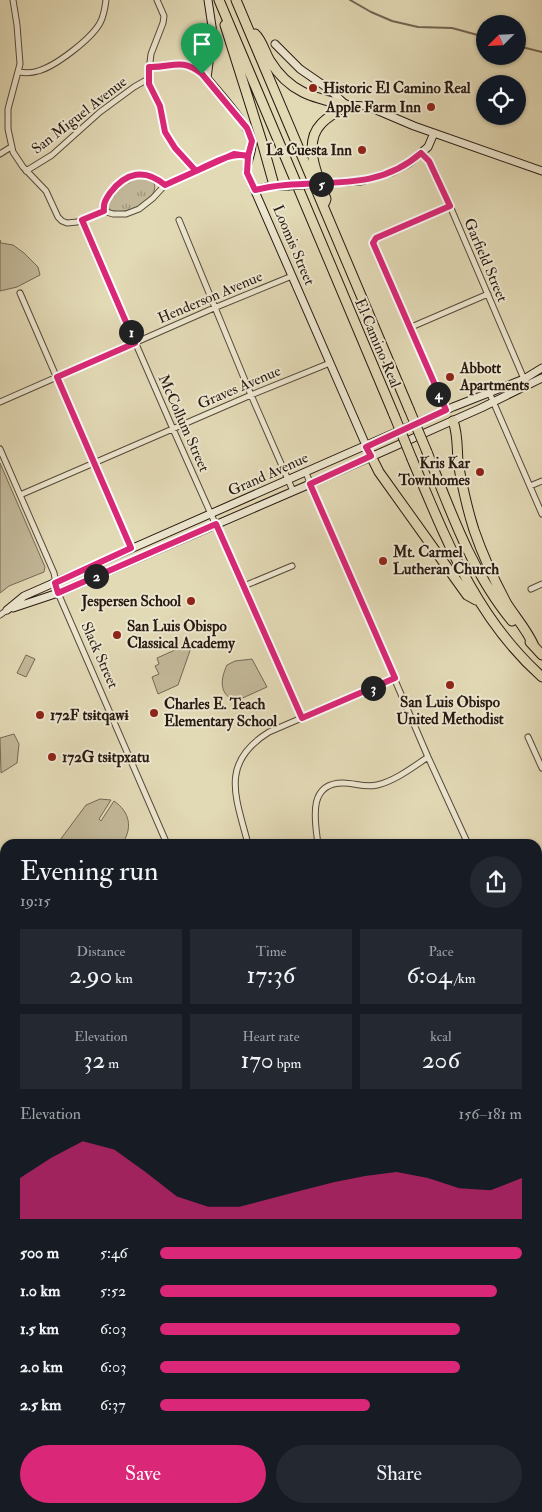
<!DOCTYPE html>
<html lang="en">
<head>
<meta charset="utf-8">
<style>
	:root { --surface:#171b24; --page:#242831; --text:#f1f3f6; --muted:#9ea1a6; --accent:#db2777 }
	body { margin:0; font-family:"IM FELL Double Pica",serif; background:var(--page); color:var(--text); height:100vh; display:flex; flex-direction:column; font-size:19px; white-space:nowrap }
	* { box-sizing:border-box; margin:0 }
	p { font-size:16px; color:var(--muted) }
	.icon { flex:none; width:28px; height:28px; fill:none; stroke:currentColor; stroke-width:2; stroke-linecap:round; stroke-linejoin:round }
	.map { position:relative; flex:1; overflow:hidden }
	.details { position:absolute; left:0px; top:839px; width:542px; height:674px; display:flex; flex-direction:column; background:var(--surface); border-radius:15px 15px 0 0; box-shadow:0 1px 4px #0004 }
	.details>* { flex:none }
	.needle { width:32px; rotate:246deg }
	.fabs { position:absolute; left:476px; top:15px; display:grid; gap:10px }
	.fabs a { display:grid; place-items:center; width:50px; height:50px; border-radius:50%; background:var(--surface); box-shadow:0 1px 4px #0004; font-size:25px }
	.pin { position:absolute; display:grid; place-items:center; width:42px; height:42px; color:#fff; margin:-51px -21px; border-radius:50% 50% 50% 0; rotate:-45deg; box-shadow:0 0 5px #0007 }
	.pin .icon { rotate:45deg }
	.km { position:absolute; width:25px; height:25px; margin:-12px; border-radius:50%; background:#222; color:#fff; font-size:14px; line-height:25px; text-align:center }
	.round { display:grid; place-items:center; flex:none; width:52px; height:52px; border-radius:26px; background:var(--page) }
	.head { display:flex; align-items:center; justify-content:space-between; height:85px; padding:0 20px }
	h1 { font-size:28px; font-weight:600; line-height:38px }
	.figures { display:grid; grid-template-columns:repeat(3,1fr); gap:8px; height:85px; padding:5px 20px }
	.figures div { display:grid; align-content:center; border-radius:0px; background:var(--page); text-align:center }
	.figures b { font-size:25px; font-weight:600 }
	.figures small { font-size:14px; font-weight:400 }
	.figures p { font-size:14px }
	.chart { height:140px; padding:10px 20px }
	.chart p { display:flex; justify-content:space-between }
	.chart svg { width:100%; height:90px; margin-top:5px; fill:var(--accent); opacity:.7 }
	.button { display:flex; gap:10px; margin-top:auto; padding:10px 20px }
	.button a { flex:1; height:58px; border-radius:30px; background:var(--accent); color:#fff; font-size:20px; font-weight:600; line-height:58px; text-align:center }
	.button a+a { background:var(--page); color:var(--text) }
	ul { padding:0 20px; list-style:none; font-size:16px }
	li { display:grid; grid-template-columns:80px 60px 1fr; align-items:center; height:38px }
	li i { height:12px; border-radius:6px; background:var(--accent) }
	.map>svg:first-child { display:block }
	.grass { fill:#c2b899; stroke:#756855 }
	.park { fill:url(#park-tufts); stroke:#756855 }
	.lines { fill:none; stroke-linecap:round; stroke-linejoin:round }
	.stream { stroke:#726552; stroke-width:2 }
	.street-casing { stroke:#56493a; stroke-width:7 }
	.secondary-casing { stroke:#281911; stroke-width:9 }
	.highway-casing { stroke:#281911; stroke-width:11 }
	.street { stroke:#ece6cf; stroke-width:5 }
	.secondary { stroke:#ece6cf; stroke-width:7 }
	.highway { stroke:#e2d9b5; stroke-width:9 }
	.rail-casing { stroke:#281911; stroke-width:4 }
	.rail { stroke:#ece6cf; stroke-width:2; stroke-dasharray:5.5; stroke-linecap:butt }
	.secondary-bridge-casing { stroke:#281911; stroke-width:9; stroke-linecap:butt }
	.highway-bridge-casing { stroke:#281911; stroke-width:11; stroke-linecap:butt }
	.secondary-bridge { stroke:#ece6cf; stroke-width:7 }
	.highway-bridge { stroke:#e2d9b5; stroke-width:9 }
	.route-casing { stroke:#fff; stroke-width:10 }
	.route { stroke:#db2777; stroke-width:6 }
	.poi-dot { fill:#8f2418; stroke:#ece6cf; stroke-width:2 }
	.labels { text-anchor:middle; stroke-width:4; stroke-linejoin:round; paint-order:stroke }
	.poi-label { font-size:15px; font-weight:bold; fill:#281911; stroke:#ece6cf; text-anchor:start }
	.street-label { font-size:15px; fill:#281911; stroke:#ece6cf }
</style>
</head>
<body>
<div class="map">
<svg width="542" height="1512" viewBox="0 0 542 1512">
	<defs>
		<pattern id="park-tufts" width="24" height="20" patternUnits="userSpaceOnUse" patternTransform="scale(1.25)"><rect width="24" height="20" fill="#c2b899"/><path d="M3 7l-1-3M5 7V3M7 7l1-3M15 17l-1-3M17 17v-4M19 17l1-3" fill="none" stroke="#9e957b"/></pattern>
	</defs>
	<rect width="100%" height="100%" fill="#e2d9b5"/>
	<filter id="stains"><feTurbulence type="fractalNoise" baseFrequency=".004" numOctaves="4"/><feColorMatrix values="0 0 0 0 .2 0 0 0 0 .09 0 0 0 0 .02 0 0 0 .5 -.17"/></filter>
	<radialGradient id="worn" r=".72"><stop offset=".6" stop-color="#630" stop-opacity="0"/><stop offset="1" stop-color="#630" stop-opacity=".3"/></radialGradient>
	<!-- grass -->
	<path class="grass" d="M0,240L1,243L13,245L24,253L38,267L40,275L17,287L0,291Z
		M0,463L45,567L44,572L9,586L0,593Z
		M193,642L178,685L158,694L152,677L159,674L155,666L159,664L157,658Z
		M26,655L35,659L26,677L17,673Z
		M252,659L267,687L236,701C219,695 220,680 227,665L235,661Z
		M14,734L19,744L17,763L1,773L0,738Z
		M100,799L111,800L99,819L101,821L114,801C130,812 133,828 122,844H57L86,805Z
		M161,1508H290L285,1512H159Z"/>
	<!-- park -->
	<path class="park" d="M137,177L152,179C166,198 123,219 109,209C103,193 124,180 137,177Z
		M0,1469H3L5,1472V1502L0,1505Z"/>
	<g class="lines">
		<!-- stream -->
		<path class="stream" d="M350,0L371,12L392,21L418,27L452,28L485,37
			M518,46L542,52
			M538,1494L542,1490
			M515,1512L518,1508"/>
		<defs>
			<path id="street" d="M13,0L17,25L20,64L8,109V129L13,152L23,167L46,191L58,217L62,221L67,223L77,222L103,211L113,214H126L139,209L153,198L165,185L234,154L248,156
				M157,0L164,16L163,23L151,54L148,79L160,106L165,132L169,140L196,171
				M149,67C176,68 184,56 207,78
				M19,72C25,73 32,73 38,71C56,66 91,39 100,23C104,16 105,8 106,0
				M421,153L429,161L435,171L524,379
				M0,154L11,147
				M26,171L52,155L100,112L134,87L148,79
				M103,211C103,203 106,199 110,193C126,172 145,168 165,185
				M82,220L173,429L302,718
				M179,220L251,395L293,491
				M20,293L131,549
				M409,328L488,294
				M489,392L542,514
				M0,402L214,308L292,276
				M446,410L373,243L376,238L450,206
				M0,449L54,573L58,593L167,844
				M306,473L428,757L468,844
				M530,486L542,481
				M20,495L251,395L330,363
				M244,586L292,566
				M531,589L542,584
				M0,615L7,610
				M528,737L542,768
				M248,844C236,797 219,763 269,732L395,678
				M318,844C315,821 307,783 343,783C355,783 365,788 377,785C395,781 413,767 428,757
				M538,883L542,881
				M538,999L542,1010
				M538,1065L542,1063
				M0,1156L5,1150
				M0,1167L5,1174
				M0,1288L5,1293
				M0,1461L5,1467
				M93,1508L97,1512
				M35,1512L36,1508
				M125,1512L131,1508"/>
			<path id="secondary" d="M208,0L213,33L207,78C218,92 250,126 252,142C253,153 246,162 247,173L368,450
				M275,44L300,69L329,89L346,105L367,106L414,126L542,171
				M329,183L361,181L392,172L409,163L428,147L434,133
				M255,190L270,186H288
				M13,608L58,593L310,484L481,408L542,378
				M7,610L24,596L453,407L524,379L542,368
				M538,1185L542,1177
				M538,1351L542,1355
				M289,1512L294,1508"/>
			<path id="highway" d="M219,0L394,415
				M236,0L409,409
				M225,25L262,142L274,185
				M255,34C262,40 265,53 270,61C289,92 313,98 346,105
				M325,202L326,199C318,176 302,144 321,124C328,116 338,112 346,105
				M453,421C458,434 457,449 458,462C462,485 467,508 474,530C483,556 494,580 507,604C516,618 527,630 534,646
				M427,452C450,510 472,573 512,621
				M371,456L379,472L467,595L476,600
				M412,459C446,539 475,617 542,677
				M530,642L542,655"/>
		</defs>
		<!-- street casing -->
		<use href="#street" class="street-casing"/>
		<!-- secondary casing -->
		<use href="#secondary" class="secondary-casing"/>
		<!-- highway casing -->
		<use href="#highway" class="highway-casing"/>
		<!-- street -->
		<use href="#street" class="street"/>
		<!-- secondary -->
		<use href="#secondary" class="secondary"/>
		<!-- highway -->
		<use href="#highway" class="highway"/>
		<defs>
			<path id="rail" d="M538,1236L542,1229
				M329,1512L335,1508"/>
		</defs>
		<!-- rail casing -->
		<use href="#rail" class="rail-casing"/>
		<!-- rail -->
		<use href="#rail" class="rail"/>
		<defs>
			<path id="secondary-bridge" d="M288,186L329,183"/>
			<path id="highway-bridge" d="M409,409L427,452
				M394,415L412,459"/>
		</defs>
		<!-- secondary-bridge casing -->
		<use href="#secondary-bridge" class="secondary-bridge-casing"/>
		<!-- highway-bridge casing -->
		<use href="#highway-bridge" class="highway-bridge-casing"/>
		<!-- secondary-bridge -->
		<use href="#secondary-bridge" class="secondary-bridge"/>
		<!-- highway-bridge -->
		<use href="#highway-bridge" class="highway-bridge"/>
	</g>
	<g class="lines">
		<defs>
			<path id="route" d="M202,74L247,128L252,141L248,156L234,154L165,185C145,168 126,172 110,193C106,199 103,203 104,211L82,220L135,343L57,377L131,548L55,583L58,593L216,524L302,718L395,678L310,484L371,456L366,447L446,410L373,243L376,238L450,206L429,161L421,153C371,197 312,175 255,190L247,173L248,156C231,151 212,164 196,171L175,148L165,132L160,106L149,84V67C172,68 181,57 202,74"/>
		</defs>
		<!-- route casing -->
		<use href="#route" class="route-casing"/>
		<!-- route -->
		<use href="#route" class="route"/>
	</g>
	<!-- markers -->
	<g class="poi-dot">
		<circle cx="313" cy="88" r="5"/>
		<circle cx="431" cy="107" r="5"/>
		<circle cx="362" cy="150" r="5"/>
		<circle cx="450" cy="377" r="5"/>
		<circle cx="480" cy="472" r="5"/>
		<circle cx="383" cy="561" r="5"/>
		<circle cx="191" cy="601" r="5"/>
		<circle cx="117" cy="635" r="5"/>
		<circle cx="450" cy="685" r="5"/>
		<circle cx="154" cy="713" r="5"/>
		<circle cx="40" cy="715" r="5"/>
		<circle cx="52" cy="757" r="5"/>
	</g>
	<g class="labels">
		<!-- poi labels -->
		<g class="poi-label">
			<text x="323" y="93">Historic El Camino Real</text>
			<text x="421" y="112" text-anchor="end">Apple Farm Inn</text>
			<text x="352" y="155" text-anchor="end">La Cuesta Inn</text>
			<text x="460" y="373">Abbott<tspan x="460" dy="17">Apartments</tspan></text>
			<text x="470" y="468" text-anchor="end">Kris Kar<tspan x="470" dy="17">Townhomes</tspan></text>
			<text x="393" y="557">Mt. Carmel<tspan x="393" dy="17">Lutheran Church</tspan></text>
			<text x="181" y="606" text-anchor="end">Jespersen School</text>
			<text x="127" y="631">San Luis Obispo<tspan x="127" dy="17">Classical Academy</tspan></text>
			<text x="450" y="707" text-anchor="middle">San Luis Obispo<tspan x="450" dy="17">United Methodist</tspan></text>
			<text x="164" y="709">Charles E. Teach<tspan x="164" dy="17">Elementary School</tspan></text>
			<text x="50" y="720">172F tsɨtqawɨ</text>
			<text x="62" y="762">172G tsɨtpxatu</text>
		</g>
		<!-- street labels -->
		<g class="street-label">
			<text transform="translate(79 115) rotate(-38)" y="5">San Miguel Avenue</text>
			<text transform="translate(294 245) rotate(67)" y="5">Loomis Street</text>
			<text transform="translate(486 260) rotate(67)" y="5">Garfield Street</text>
			<text transform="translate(210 297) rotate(-23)" y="5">Henderson Avenue</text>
			<text transform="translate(378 343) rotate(67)" y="5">El Camino Real</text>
			<text transform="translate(239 387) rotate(-23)" y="5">Graves Avenue</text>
			<text transform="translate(184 423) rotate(66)" y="5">McCollum Street</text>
			<text transform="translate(268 474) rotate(-24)" y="5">Grand Avenue</text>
			<text transform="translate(100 655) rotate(66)" y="5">Slack Street</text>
		</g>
	</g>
	<rect width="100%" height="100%" filter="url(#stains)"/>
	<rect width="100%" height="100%" fill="url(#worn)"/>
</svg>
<div class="fabs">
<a><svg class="needle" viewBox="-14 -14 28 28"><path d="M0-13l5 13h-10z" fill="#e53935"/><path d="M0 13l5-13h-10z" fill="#9ea1a6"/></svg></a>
<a><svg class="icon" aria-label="locate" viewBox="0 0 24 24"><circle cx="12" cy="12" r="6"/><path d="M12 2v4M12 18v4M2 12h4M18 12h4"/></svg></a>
</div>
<div class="pin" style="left:202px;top:74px;background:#1e9e55"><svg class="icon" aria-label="arrive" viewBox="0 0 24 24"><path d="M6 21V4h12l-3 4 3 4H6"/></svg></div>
<b class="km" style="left:131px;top:332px">1</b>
<b class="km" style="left:96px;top:576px">2</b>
<b class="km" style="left:373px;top:688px">3</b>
<b class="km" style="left:438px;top:394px">4</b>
<b class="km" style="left:321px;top:184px">5</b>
<section class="details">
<div class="head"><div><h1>Evening run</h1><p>19:15</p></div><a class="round"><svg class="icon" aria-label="share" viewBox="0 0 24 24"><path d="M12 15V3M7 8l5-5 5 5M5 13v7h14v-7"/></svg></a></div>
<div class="figures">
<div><p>Distance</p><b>2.90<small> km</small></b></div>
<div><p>Time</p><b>17:36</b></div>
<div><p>Pace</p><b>6:04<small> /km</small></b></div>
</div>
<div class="figures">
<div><p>Elevation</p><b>32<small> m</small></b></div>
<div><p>Heart rate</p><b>170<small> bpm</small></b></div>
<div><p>kcal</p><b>206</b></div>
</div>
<div class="chart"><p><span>Elevation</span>156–181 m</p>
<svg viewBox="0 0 160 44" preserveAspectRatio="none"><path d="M0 44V24L10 14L20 6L30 10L40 21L50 33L60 38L70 38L80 34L90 30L100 26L110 23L120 21L130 24L140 29L150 30L160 24V44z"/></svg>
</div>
<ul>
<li><b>500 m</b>5:46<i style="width:100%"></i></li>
<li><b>1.0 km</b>5:52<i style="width:93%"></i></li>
<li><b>1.5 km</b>6:03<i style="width:83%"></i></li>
<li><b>2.0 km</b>6:03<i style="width:83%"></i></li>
<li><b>2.5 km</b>6:37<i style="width:58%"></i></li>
</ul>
<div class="button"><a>Save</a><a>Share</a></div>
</section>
</div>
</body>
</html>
